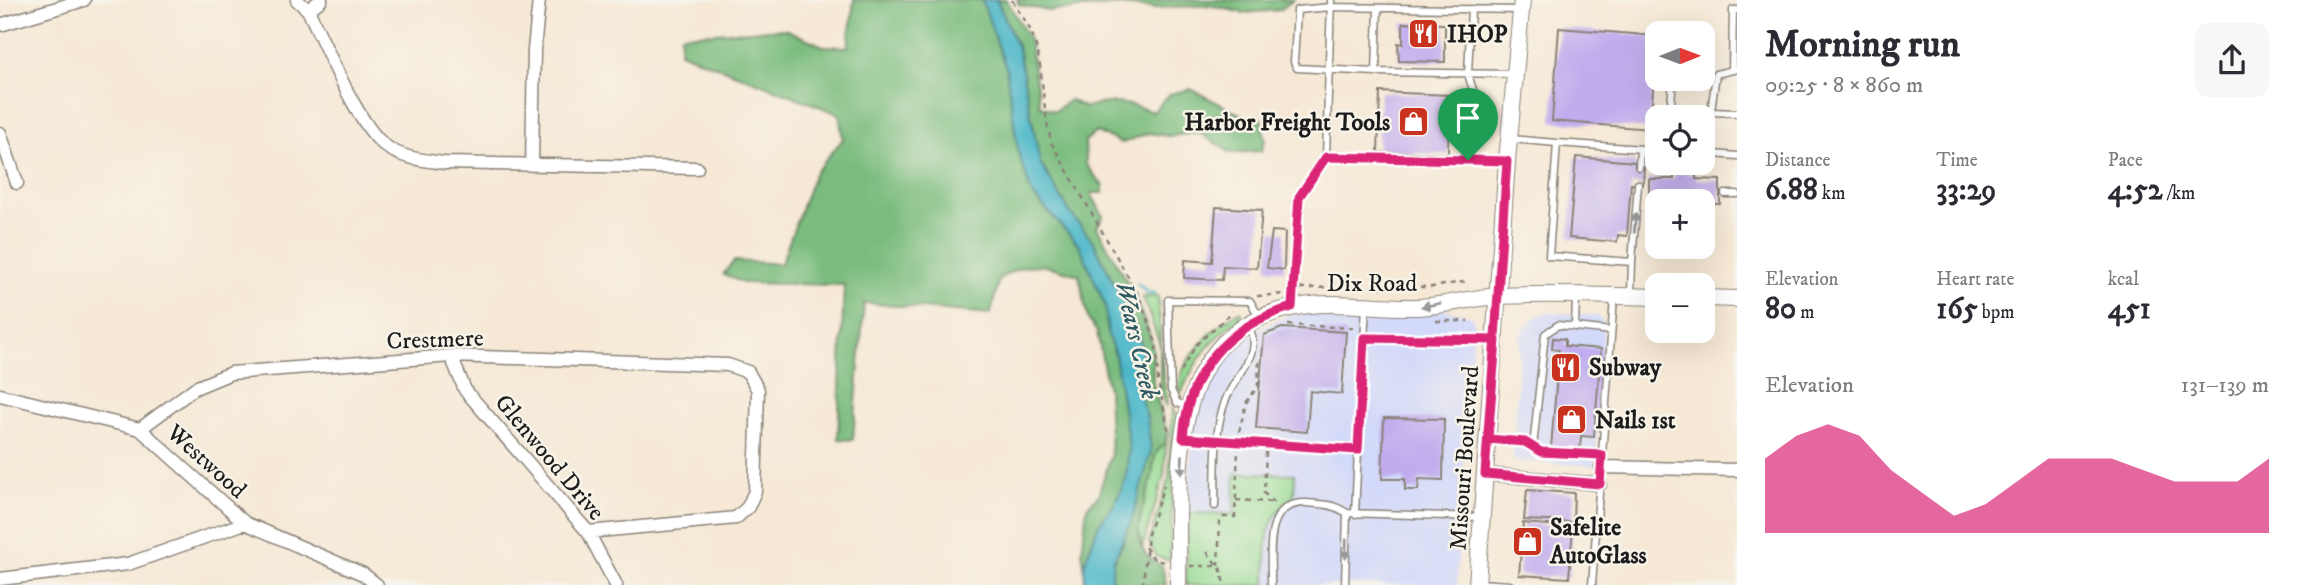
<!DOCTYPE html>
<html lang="en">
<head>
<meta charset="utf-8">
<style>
	:root { --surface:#fff; --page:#f7f7f7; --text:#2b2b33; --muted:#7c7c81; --accent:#db2777 }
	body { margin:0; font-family:"IM FELL DW Pica",serif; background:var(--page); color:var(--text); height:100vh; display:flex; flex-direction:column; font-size:26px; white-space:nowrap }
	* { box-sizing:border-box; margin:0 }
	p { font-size:23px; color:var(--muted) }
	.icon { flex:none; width:38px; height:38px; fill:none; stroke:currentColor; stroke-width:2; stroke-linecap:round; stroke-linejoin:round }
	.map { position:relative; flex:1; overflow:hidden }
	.side { display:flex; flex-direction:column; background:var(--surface); width:560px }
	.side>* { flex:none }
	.needle { width:46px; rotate:89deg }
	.buttons { position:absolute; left:1645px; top:21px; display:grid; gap:14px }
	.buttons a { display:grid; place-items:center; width:70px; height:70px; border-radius:14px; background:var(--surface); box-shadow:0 7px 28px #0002; font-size:35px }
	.pin { position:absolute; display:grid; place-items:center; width:60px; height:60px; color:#fff; margin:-72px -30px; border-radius:50% 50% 50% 0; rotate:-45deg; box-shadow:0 0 7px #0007 }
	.pin .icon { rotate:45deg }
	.round { display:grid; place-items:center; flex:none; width:74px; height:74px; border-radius:14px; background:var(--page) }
	.summary { display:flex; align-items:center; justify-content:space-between; height:119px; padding:0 28px }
	h1 { font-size:38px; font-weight:800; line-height:52px }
	.metrics { display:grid; grid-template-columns:repeat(3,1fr); gap:10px; height:119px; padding:7px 28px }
	.metrics div { display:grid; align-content:center }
	.metrics b { font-size:30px; font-weight:800 }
	.metrics small { font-size:19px; font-weight:400 }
	.metrics p { font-size:19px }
	.chart { height:196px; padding:14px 28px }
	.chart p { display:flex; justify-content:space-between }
	.chart svg { width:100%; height:126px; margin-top:7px; fill:var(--accent); opacity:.7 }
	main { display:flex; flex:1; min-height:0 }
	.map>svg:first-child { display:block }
	.built { fill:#d3d9f9 }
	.green { fill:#98dc95; stroke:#5a7c58; stroke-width:2 }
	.forest { fill:#7abc7e; stroke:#4b6c4d; stroke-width:2 }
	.water { fill:#4cb7c9; stroke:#346a72; stroke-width:2 }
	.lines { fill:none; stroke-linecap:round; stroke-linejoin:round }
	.stream { stroke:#4cb7c9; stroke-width:3.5 }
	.building { fill:#c0acee }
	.lane-casing { stroke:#898278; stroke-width:9 }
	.street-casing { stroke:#898278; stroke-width:15 }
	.secondary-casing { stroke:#898278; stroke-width:18 }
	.path { stroke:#898278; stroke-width:2.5; stroke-dasharray:5 5; stroke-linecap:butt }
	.lane { stroke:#fff; stroke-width:6 }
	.street { stroke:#fff; stroke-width:12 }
	.secondary { stroke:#fff; stroke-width:16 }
	.oneway { fill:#999 }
	.route-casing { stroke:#fff; stroke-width:14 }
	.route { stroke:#db2777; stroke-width:9 }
	.labels { text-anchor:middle; stroke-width:5; stroke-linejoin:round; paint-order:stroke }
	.poi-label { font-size:24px; font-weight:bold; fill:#1c1c1c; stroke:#f7f3e8; text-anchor:start }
	.street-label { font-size:24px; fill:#1c1c1c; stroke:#f7f3e8 }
	.water-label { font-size:26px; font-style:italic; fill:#2f5a61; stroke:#f7f3e8 }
</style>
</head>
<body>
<main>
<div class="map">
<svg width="1737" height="585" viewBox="0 0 1737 585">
	<rect width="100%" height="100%" fill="#f7f3e8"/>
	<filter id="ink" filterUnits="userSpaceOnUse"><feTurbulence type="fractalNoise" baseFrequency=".0143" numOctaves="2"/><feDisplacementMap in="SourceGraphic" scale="14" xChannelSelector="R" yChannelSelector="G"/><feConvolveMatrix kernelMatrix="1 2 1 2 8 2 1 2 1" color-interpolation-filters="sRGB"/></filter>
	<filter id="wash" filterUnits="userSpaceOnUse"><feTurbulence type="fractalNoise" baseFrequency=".00686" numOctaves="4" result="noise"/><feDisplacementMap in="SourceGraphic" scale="28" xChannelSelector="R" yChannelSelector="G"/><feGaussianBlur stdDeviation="1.57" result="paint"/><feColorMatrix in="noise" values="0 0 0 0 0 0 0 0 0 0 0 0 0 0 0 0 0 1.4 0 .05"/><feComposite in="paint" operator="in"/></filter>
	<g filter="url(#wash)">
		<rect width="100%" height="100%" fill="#f6e8d5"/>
		<!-- built -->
		<path class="built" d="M1444,310L1466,314L1473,318L1474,324L1462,471L1457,585H1266L1268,529L1277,508L1294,494L1234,514L1188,513L1193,424L1200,393L1214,367L1247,334L1287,316L1307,313L1407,314Z
			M1546,312L1598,316L1604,324L1595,466L1513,461L1520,336L1533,318Z"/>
		<!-- green -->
		<path class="green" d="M1158,296L1163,379L1168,399L1166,406L1160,384V345L1143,297Z
			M1241,311L1242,317C1213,335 1195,360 1182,391L1179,392C1176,364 1217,322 1241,311Z
			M1172,407L1176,417L1170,558L1167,560L1157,557L1149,543L1169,478Z
			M1167,433L1164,476L1142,548L1137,522L1151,481L1156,450L1165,444Z
			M1235,473L1295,474L1294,495C1261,522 1267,545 1266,585H1186L1188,513L1234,514Z"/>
		<!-- forest -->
		<path class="forest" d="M854,0H982L1006,68L1018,151L1032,194L1080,246L1105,306L1108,336L1115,354L1129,446L1126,478L1116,502L1098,526L1084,565L1082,551L1087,507L1098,496L1111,455L1108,390L1097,332L1088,319L1079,275C1044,265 1030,258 999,279L991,314L864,303L853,440L838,439L844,285L743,283L723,274L734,261L781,264L814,174L843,139L839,114L680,52L681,35L785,29L823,46L848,47Z
			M997,0H1007L1029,39L1040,106L1055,111L1070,100L1085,108C1109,99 1129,103 1153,112L1170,94L1191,89L1243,116L1261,119L1265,140L1261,151L1231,153L1200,133L1168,136L1149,133L1122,143L1096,132L1085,141L1086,165L1103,186V193H1091L1103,216L1097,227L1132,291L1149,332L1153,349V384L1167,433L1165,444C1150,454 1155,467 1150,483C1141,514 1125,549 1162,566L1166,585H1111L1113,562L1123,543L1147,417L1137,385V370L1142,353L1138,333L1094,243L1071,214L1040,163L1018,48Z
			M1017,0H1293L1280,10L1244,13L1209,5L1155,8L1120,5L1049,11L1019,5Z"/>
		<!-- water -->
		<path class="water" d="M982,0H997L1018,49L1040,163L1071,214L1094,243L1138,332L1142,353L1137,370V385L1147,417L1151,451L1132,520L1113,562L1111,585H1085L1084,565L1098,526L1116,502L1126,478L1129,446L1115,354L1108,336L1105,305L1080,246L1032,194L1018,151L1006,68Z"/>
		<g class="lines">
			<!-- stream -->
			<path class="stream" d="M1138,284L1148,293H1155
				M1114,289L1125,286"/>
		</g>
		<g id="blocks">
			<!-- building -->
			<path class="building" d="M1403,23L1445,24V62L1399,61L1398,43L1403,44Z
				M1559,28L1657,36L1650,129L1552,121Z
				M1380,92L1449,95L1448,154L1378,152Z
				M1576,157L1635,162V167L1644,168L1643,185L1631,184L1627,236L1618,235L1617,242L1569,238Z
				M1674,173L1696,174V179L1720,180V204H1703V201L1649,203V179H1674Z
				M1216,207L1262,210L1257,268L1223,266L1222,280L1184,278L1185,260L1212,262Z
				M1272,231L1285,232L1284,270L1267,268Z
				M1282,328L1346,332L1342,394L1310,391L1307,432L1256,428L1264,335Z
				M1553,338L1565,339V346L1601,349L1594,437L1581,436L1580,450L1551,448L1559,350L1552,349Z
				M1384,418L1444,419L1443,480L1419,479L1418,490H1405V479H1382Z
				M1527,490L1574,493L1573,522L1524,520Z
				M1523,523L1573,527L1569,578L1519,575Z"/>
		</g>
	</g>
	<g filter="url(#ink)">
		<use href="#blocks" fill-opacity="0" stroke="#898278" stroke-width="2"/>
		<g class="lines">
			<defs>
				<path id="lane" d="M1378,8L1376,72L1514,74
					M1732,69L1733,10H1737
					M1737,69L1716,74L1711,112L1737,113
					M1376,72L1297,68L1294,62L1297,10L1331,7L1519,10
					M1670,117L1673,79
					M1511,139L1557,143L1549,256L1632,262L1631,295
					M1557,143L1657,150
					M1703,153L1737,156
					M1326,157L1506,161
					M1468,160L1473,90L1468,74L1471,9
					M1639,167L1640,149
					M1725,194H1737
					M1632,262L1638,184
					M1292,307L1299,197L1326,157L1331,0
					M1575,327L1576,297
					M1364,338L1492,340
					M1188,406L1177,403L1171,390L1168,300L1250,301L1260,318
					M1185,438L1358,450L1366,306
					M1488,439L1525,442L1541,452L1602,455
					M1533,447L1545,334L1558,325L1611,331
					M1215,506C1216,472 1213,431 1226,399C1236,374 1264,353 1248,326
					M1355,514L1358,450
					M1479,583L1510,585
					M1271,585C1272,554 1262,502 1306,503C1323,504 1333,504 1347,513L1481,517
					M1345,585L1347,513
					M1592,585L1614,298"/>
				<path id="street" d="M297,0L308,10C325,44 357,123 383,144C400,159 424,160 445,163L697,168
					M308,10L321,0
					M0,25L84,0
					M0,133L17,183
					M532,165L534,50L539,0
					M451,356L465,390L588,532L616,585
					M0,395L140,429L245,523L363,574L377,585
					M140,429L195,388L231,373L451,356L728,365L748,372L758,390L755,491L748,507L736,518L588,532
					M1601,467L1737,470
					M1485,474L1600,484
					M0,579L128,564L245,523"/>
				<path id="secondary" d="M1703,298L1737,299
					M1178,585C1180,483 1161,335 1291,308C1330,299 1374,308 1413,307C1441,307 1469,298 1497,296C1550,293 1604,296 1657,297
					M1477,585L1507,161L1522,0"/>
			</defs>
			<!-- lane casing -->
			<use href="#lane" class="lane-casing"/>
			<!-- street casing -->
			<use href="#street" class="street-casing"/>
			<!-- secondary casing -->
			<use href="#secondary" class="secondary-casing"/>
			<!-- path -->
			<path class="path" d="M1012,0C1018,12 1027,21 1032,34C1045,69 1041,108 1052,144L1138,294L1156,343L1158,381L1169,433
				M1300,288L1432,287L1469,281
				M1257,296L1284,294
				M1436,321H1468
				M1288,325L1355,328
				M1181,371L1196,345L1233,311
				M1239,432L1246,403L1258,386L1259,359
				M1266,452L1264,493L1275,504
				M1236,500L1271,502
				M1145,547L1154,559L1166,563
				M1207,552L1221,570L1224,585
				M1190,566H1218
				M1218,566L1220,521L1223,517H1235L1238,449
				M1143,585L1148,534L1164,485"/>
			<!-- lane -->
			<use href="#lane" class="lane"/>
			<!-- street -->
			<use href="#street" class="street"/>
			<!-- secondary -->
			<use href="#secondary" class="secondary"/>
		</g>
		<!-- one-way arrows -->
		<defs><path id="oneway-solid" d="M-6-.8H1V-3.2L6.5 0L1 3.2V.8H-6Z" transform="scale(1.75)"/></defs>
		<g class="oneway">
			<use href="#oneway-solid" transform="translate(1635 223) rotate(-86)"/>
			<use href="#oneway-solid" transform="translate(1431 305) rotate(170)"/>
			<use href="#oneway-solid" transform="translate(1182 465) rotate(93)"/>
			<use href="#oneway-solid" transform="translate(1346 549) rotate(92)"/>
		</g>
	</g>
	<g class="lines" filter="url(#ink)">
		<defs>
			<path id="route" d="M1468,160L1326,157L1299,197L1292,307C1228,325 1188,370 1183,438L1358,450L1364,338L1496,340L1488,439L1525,442L1541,452L1602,455L1600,484L1485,474C1493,370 1500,265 1507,161L1468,160"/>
		</defs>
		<!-- route casing -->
		<use href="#route" class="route-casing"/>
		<!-- route -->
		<use href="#route" class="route"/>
	</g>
	<!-- icons -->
	<defs>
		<symbol id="restaurant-square" viewBox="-11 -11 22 22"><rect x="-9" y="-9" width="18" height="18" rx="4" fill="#c8321e" stroke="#f7f3e8"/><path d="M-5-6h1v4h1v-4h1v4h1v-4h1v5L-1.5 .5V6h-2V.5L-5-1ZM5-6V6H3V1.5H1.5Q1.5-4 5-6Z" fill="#fff"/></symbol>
		<symbol id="shop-square" viewBox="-11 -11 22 22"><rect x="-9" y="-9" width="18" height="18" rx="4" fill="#c8321e" stroke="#f7f3e8"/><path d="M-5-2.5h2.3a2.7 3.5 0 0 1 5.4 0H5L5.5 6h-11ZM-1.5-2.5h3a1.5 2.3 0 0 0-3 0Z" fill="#fff"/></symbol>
	</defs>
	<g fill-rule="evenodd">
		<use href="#restaurant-square" x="1406" y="16" width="35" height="35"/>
		<use href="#shop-square" x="1396" y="104" width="35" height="35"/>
		<use href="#restaurant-square" x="1548" y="350" width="35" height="35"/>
		<use href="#shop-square" x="1554" y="402" width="35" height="35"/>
		<use href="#shop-square" x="1510" y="524" width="35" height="35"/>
	</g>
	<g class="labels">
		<!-- poi labels -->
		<g class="poi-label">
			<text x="1447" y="42">IHOP</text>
			<text x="1390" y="130" text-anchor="end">Harbor Freight Tools</text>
			<text x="1589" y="375">Subway</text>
			<text x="1595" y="428">Nails 1st</text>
			<text x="1550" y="535">Safelite<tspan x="1550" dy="28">AutoGlass</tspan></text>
		</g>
		<!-- street labels -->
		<g class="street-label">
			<text x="1372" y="291">Dix Road</text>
			<text transform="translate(435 339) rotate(-2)" y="8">Crestmere</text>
			<text transform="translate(550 457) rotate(50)" y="8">Glenwood Drive</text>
			<text transform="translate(1464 458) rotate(-86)" y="8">Missouri Boulevard</text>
			<text transform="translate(207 461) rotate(42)" y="8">Westwood</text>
		</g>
		<!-- water labels -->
		<g class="water-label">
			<text transform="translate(1138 340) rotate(77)" y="9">Wears Creek</text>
		</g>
	</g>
</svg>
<div class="buttons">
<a><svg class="needle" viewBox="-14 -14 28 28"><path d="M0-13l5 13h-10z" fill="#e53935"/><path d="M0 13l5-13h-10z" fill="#7c7c81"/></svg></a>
<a><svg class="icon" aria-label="locate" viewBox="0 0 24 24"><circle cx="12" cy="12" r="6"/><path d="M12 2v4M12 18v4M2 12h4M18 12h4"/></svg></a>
<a>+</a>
<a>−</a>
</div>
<div class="pin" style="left:1468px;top:160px;background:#1e9e55"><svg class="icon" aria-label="arrive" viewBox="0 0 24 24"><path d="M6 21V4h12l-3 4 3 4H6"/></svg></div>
</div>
<section class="side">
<div class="summary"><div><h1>Morning run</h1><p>09:25 · 8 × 860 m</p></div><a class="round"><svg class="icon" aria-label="share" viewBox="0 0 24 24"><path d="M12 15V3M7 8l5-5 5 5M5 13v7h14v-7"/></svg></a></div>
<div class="metrics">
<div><p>Distance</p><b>6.88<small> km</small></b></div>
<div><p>Time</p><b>33:29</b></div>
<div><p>Pace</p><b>4:52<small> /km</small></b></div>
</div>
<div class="metrics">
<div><p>Elevation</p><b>80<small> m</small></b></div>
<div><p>Heart rate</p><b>165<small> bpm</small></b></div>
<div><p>kcal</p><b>451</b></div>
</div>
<div class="chart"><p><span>Elevation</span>131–139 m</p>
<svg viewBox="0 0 160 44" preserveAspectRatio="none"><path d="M0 44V18L10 10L20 6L30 10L40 22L50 30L60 38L70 34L80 26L90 18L100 18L110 18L120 22L130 26L140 26L150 26L160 18V44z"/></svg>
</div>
</section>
</main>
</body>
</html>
